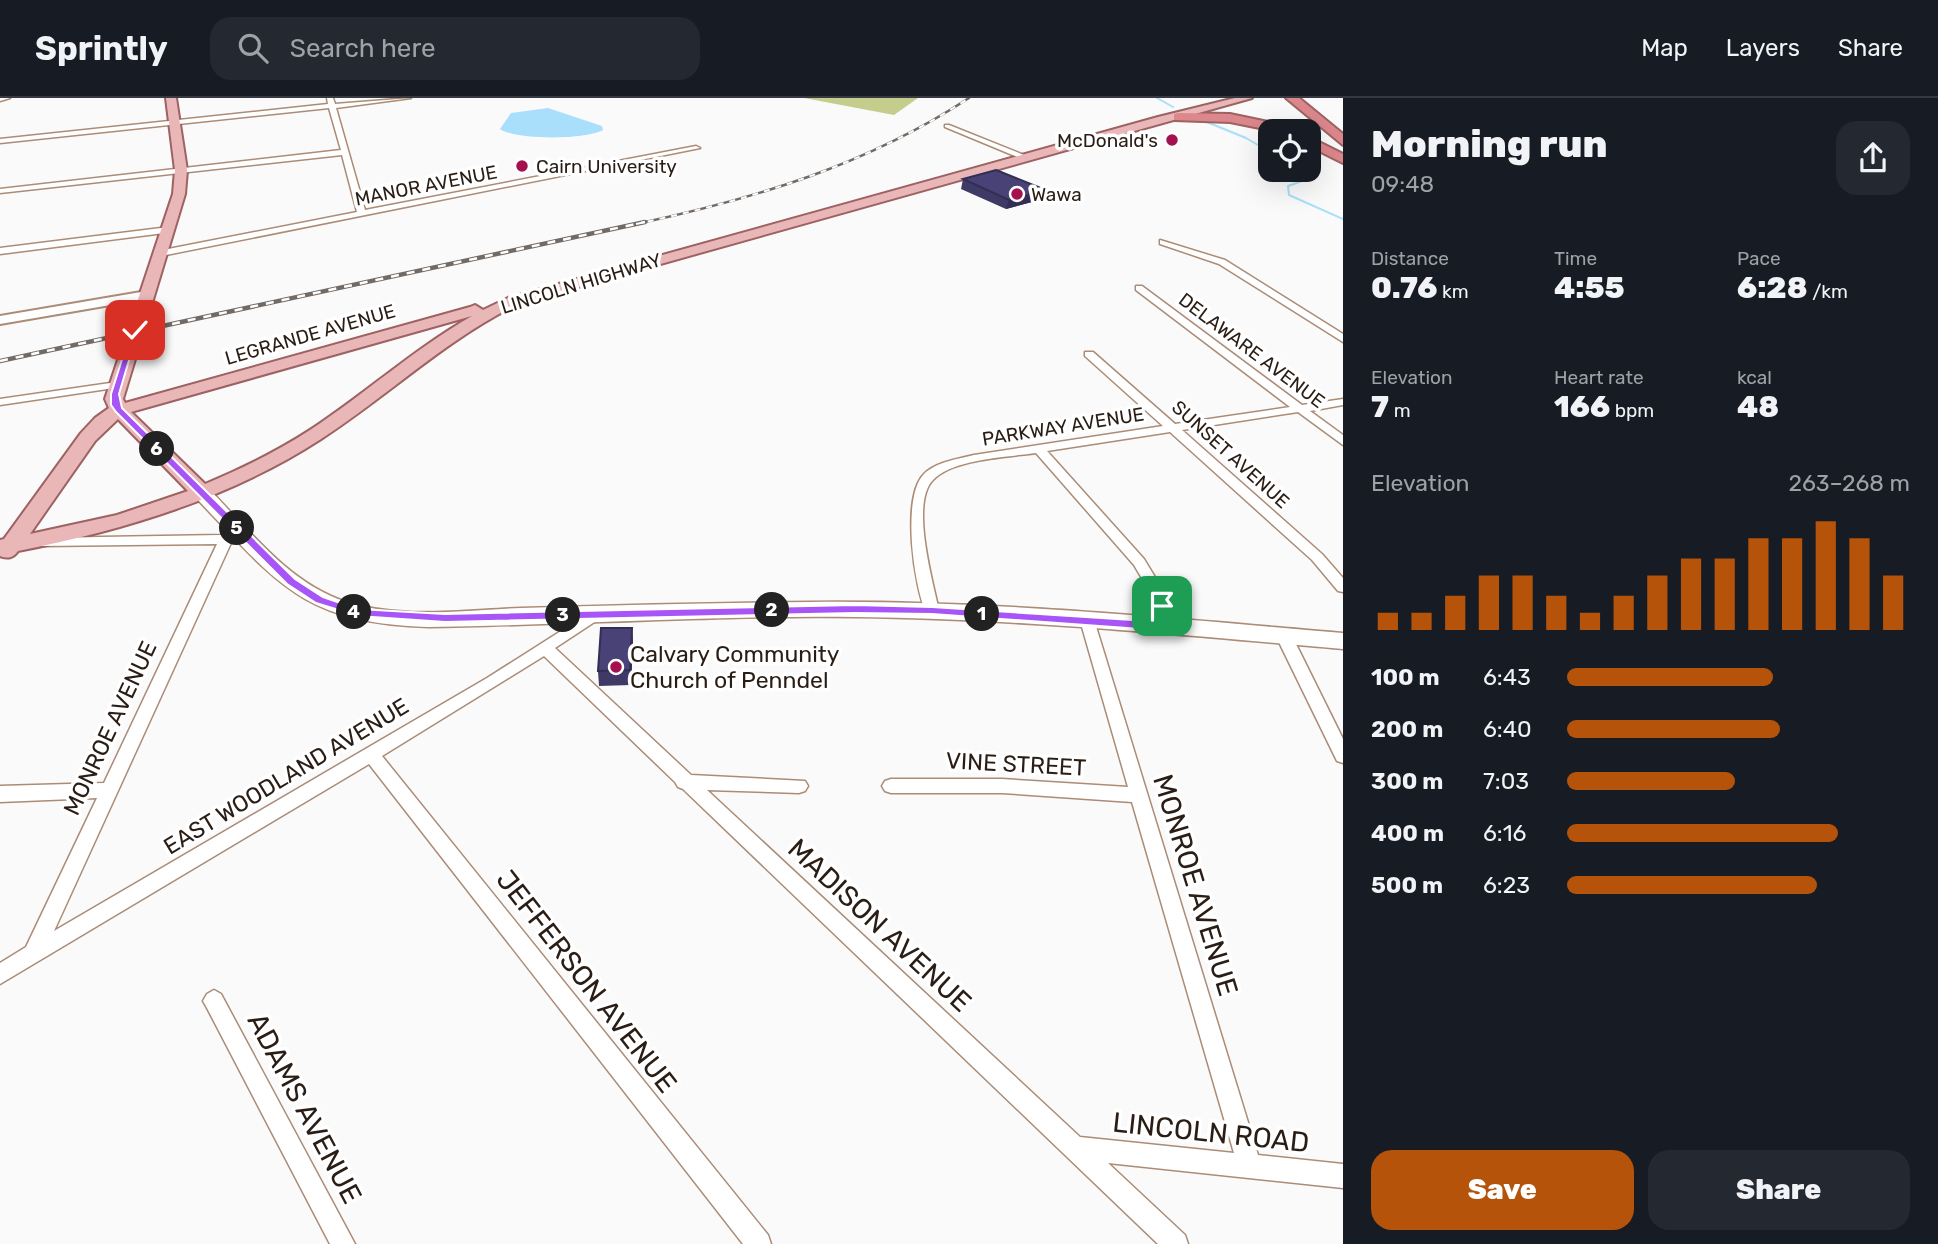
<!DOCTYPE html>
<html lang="en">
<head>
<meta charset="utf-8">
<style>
	:root { --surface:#171b24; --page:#242831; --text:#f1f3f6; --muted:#9ea1a6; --line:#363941; --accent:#b45309 }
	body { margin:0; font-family:Rubik,sans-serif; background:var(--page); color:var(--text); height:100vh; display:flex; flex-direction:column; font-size:26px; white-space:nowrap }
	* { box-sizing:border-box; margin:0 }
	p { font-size:23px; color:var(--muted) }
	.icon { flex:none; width:38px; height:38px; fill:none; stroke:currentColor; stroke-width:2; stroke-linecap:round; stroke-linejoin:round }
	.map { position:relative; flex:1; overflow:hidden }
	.drawer { display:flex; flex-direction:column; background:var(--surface); width:595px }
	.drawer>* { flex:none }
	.buttons { position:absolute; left:1258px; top:21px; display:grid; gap:14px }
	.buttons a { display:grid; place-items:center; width:63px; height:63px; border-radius:14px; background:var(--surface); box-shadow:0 7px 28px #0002; font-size:35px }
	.pin { position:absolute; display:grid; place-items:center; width:60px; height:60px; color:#fff; margin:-30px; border-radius:14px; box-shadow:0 4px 10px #0006 }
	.km { position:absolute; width:35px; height:35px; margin:-18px; border-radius:50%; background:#222; color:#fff; font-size:19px; line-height:35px; text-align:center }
	.round { display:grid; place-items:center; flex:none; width:74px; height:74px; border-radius:21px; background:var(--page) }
	.head { display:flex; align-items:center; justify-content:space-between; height:119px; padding:0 28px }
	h1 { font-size:38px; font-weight:800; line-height:52px }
	.metrics { display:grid; grid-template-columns:repeat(3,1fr); gap:10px; height:119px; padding:7px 28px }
	.metrics div { display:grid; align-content:center }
	.metrics b { font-size:30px; font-weight:800 }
	.metrics small { font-size:19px; font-weight:400 }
	.metrics p { font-size:19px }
	.chart { height:196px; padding:14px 28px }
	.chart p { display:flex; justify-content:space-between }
	.chart svg { width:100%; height:126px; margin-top:7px; stroke:var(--accent); stroke-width:6 }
	.button { display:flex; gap:14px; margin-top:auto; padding:14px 28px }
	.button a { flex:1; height:80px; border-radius:21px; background:var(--accent); color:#fff; font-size:28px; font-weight:800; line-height:80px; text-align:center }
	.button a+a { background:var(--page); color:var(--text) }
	ul { padding:0 28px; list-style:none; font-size:23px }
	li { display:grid; grid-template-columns:112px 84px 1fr; align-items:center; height:52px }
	li i { height:18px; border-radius:9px; background:var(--accent) }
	header { display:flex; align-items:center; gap:42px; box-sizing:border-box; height:98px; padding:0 35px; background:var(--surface); border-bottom:2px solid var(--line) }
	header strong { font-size:33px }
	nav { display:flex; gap:38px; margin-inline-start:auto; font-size:24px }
	.search { width:490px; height:63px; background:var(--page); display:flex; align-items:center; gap:18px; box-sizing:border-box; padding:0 24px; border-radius:21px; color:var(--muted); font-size:26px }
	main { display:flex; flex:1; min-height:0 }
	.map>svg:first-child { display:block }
	.green { fill:#c5cd8d }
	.water { fill:#a9dffb }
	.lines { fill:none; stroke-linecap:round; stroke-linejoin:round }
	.stream { stroke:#a9dffb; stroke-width:2 }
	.minor-casing { stroke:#ab8c77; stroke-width:3 }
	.tertiary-casing { stroke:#ab8c77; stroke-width:4 }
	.secondary-casing { stroke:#ab8c77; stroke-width:3 }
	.primary-casing { stroke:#9d6262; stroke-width:4 }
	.motorway-casing { stroke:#9d6262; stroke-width:4 }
	.minor { fill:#fff; fill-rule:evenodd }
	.tertiary { fill:#fff; fill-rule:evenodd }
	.secondary { fill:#fff; fill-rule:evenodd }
	.primary { fill:#eab7b9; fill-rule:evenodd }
	.motorway { fill:#dc878b; fill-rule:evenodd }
	.rail-far1-casing { stroke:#726a65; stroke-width:2.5 }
	.rail-casing { stroke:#726a65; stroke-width:4.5 }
	.rail-far1 { stroke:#fff; stroke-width:2; stroke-dasharray:6; stroke-linecap:butt }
	.rail { stroke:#fff; stroke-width:2.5; stroke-dasharray:8; stroke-linecap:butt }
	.wall { fill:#3f3965 }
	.shaded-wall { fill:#332e53 }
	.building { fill:#494276; stroke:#332e53; stroke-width:2 }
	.route { fill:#a855f7; stroke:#fff; stroke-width:2 }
	.poi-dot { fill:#a5114f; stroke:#fff; stroke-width:2.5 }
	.labels { text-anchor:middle; stroke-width:7; stroke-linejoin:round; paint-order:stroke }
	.far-poi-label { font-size:19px; fill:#291d15; stroke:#fff; text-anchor:start }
	.far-street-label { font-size:19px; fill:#291d15; stroke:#fff }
	.poi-label { font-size:23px; fill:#291d15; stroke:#fff; text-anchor:start }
	.street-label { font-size:23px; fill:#291d15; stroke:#fff }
	.near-street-label { font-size:28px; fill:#291d15; stroke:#fff }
</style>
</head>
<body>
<header>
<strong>Sprintly</strong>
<div class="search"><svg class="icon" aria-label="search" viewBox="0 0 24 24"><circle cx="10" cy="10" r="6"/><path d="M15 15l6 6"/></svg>Search here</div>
<nav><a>Map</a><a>Layers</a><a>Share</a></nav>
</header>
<main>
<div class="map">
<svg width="1343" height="1146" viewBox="0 0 1343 1146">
	<rect width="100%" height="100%" fill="#fafafa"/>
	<!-- green -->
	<path class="green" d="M804,0H918L894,17Z"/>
	<!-- water -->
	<path class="water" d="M548,10L602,28L603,32C585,42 516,42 500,31L511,15Z"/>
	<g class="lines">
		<!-- stream -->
		<path class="stream" d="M1157,0L1173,9
			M1202,22L1246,40L1270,54
			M1288,72L1306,79L1305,82L1288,88L1289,97L1343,121"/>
		<defs>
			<path id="minor" d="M0,0H10L0,3Z
				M327,0H333L335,6L411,0L336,10L365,112L696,48L700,50L161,158L156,155L158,153L357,114L342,57L0,95V91L341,52L329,10L0,45V41L328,6Z
				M945,27H949L1029,59L1022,61L945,29Z
				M169,129L173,132L172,134L0,156V150Z
				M1160,142L1225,162L1343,236V244L1219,166L1160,146Z
				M1136,188H1142L1302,307L1343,301V307L1310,313L1343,337V347L1298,314L1182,332L1322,456L1343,480V494L1338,493L1312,462L1170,334L1047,353L1144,461L1164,494L1177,529L1174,533H1164L1150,494L1134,467L1036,355C1008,359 952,361 933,382C910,405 933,484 939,513L937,517H927C914,490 901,399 924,376C936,364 958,361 974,357L1163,328L1085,258V254H1093L1175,326L1290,309L1136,192Z
				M117,284L121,285V289L0,307V301Z
				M233,422L240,426L235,437L239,441L231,445L54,833L487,580L594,512L601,517L599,521L555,550L691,677L805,683L808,688L805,693L799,695L707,692L1080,1039L1234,1055L1132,704L1002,695H891L885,693L882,688L885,683L891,681H1002L1128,689L1080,522L1087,517L1094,522L1258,1057L1343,1066V1090L1108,1065L1185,1137L1188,1146H1158L683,691L678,689L675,684L544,558L382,658L768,1137L771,1146H743L369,666L0,886V865L26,849L97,700L0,704V688L104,685L217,446L41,448L34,444L41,440L221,437L228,423Z
				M1284,532L1292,538L1343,641V665L1337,663L1276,538Z
				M214,892L221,896L355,1146H330L207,910L203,903L207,896Z"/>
			<path id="tertiary" d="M147,193L151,194V200L0,226V218Z"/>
			<path id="secondary" d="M202,389L209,391C249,432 288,484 344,503C400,522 463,512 521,510C617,507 714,505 811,504C989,502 1166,520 1343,535V551C1181,537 1020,521 857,519C714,517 572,527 429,529C301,525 277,484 195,399L193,395L195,391Z"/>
			<path id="primary" d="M166,0H176L187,72L185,96L123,301L125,305L470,209L475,207L483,212L508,200L1158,19L1235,0H1252L518,206C445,242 389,297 321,341C230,400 125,432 18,453C13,460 8,461 0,458V442L4,441L81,335L95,320L109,310L105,301L173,96L175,72ZM472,218C414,251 365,296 310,332C276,354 241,371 205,386L131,314ZM118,321L188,393L117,417L30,436L95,343Z"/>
			<path id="motorway" d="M1286,0H1299L1343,36V47Z
				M1178,15L1230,16L1287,28L1293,32L1275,33L1230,24L1174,22V16Z
				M1309,39L1343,56V65L1309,48Z"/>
		</defs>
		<!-- minor casing -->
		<use href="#minor" class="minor-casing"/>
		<!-- tertiary casing -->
		<use href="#tertiary" class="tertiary-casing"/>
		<!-- secondary casing -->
		<use href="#secondary" class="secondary-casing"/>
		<!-- primary casing -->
		<use href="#primary" class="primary-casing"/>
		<!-- motorway casing -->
		<use href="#motorway" class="motorway-casing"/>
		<!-- minor -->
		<use href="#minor" class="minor"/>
		<!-- tertiary -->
		<use href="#tertiary" class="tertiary"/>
		<!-- secondary -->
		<use href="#secondary" class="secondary"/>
		<!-- primary -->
		<use href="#primary" class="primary"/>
		<!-- motorway -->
		<use href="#motorway" class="motorway"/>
		<defs>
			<path id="rail-far1" d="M636,126C754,101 867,67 969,0"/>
			<path id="rail" d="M0,263L645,124"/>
		</defs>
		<!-- rail-far1 casing -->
		<use href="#rail-far1" class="rail-far1-casing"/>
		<!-- rail casing -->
		<use href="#rail" class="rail-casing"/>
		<!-- rail-far1 -->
		<use href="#rail-far1" class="rail-far1"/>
		<!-- rail -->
		<use href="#rail" class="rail"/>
	</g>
	<!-- wall -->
	<path class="wall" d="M963,81L1046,92L1043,101L1006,111L961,91Z
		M632,530L633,545L631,587L599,588L598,573Z"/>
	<!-- shaded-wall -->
	<path class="shaded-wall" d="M1046,92L1043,101L1006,111L1009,102Z
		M632,530L633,545L631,587L630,572Z"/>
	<!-- building -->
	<path class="building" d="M996,72L1046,92L1009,102L963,81Z
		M601,530H632L630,572L598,573Z"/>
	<!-- route -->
	<path class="route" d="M132,230L138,232L119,296L122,310L295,481L323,499L358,511L445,516L855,507L932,509L1162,524L1157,508L1162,504L1168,508L1174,529L1169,533L932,516L855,515L445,524L358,518L316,505L287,486L116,314L111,307V296Z"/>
	<!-- markers -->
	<g class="poi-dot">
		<circle cx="1172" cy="42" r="7"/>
		<circle cx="522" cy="68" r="7"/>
		<circle cx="1017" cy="96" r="7"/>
		<circle cx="616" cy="569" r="7"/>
	</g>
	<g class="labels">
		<!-- far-poi labels -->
		<g class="far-poi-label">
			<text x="1158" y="49" text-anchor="end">McDonald's</text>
			<text x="536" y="75">Cairn University</text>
			<text x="1031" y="103">Wawa</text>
		</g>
		<!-- far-street labels -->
		<g class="far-street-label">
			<text transform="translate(426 87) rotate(-11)" y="7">MANOR AVENUE</text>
			<text transform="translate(581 185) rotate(-17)" y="7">LINCOLN HIGHWAY</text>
			<text transform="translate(310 236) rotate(-16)" y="7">LEGRANDE AVENUE</text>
			<text transform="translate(1252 252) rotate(37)" y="7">DELAWARE AVENUE</text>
			<text transform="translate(1063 328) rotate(-9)" y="7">PARKWAY AVENUE</text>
			<text transform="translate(1231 356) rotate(42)" y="7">SUNSET AVENUE</text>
		</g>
		<!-- poi labels -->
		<g class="poi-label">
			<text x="630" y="564">Calvary Community<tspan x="630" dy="26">Church of Penndel</tspan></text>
		</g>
		<!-- street labels -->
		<g class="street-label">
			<text transform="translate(110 630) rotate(-65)" y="8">MONROE AVENUE</text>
			<text transform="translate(1016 666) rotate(3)" y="8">VINE STREET</text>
			<text transform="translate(286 678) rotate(-31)" y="8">EAST WOODLAND AVENUE</text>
		</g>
		<!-- near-street labels -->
		<g class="near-street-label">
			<text transform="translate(1196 787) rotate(73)" y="10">MONROE AVENUE</text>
			<text transform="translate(880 827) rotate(43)" y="10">MADISON AVENUE</text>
			<text transform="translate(587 883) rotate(52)" y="10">JEFFERSON AVENUE</text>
			<text transform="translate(305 1010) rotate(62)" y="10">ADAMS AVENUE</text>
			<text transform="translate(1211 1034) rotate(6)" y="10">LINCOLN ROAD</text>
		</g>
	</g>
</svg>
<div class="buttons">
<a><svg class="icon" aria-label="locate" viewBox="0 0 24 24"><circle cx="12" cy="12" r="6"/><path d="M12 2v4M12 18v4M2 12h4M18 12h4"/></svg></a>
</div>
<div class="pin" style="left:1162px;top:508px;background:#1e9e55"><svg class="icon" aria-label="arrive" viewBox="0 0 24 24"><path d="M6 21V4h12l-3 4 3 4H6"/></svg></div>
<div class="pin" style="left:135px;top:232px;background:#d93025"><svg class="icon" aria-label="check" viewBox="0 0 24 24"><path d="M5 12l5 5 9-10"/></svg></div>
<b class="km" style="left:982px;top:516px">1</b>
<b class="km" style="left:772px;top:512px">2</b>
<b class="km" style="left:563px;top:517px">3</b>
<b class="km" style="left:354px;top:514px">4</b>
<b class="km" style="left:237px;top:430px">5</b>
<b class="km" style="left:157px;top:351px">6</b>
</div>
<section class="drawer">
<div class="head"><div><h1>Morning run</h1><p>09:48</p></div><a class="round"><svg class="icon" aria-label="share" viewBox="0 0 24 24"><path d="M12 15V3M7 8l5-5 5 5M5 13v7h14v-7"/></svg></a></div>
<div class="metrics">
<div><p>Distance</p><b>0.76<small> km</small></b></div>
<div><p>Time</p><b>4:55</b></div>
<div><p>Pace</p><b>6:28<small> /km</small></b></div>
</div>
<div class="metrics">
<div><p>Elevation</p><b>7<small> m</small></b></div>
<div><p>Heart rate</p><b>166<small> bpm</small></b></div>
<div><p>kcal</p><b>48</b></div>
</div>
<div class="chart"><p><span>Elevation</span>263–268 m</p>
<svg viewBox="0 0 160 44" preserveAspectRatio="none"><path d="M5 44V38M15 44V38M25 44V32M35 44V25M45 44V25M55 44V32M65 44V38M75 44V32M85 44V25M95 44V19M105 44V19M115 44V12M125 44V12M135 44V6M145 44V12M155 44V25"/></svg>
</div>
<ul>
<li><b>100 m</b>6:43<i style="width:60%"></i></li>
<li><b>200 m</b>6:40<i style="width:62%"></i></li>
<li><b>300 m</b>7:03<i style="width:49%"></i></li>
<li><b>400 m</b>6:16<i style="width:79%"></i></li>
<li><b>500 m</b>6:23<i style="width:73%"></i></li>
</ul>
<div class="button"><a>Save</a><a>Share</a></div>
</section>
</main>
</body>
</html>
